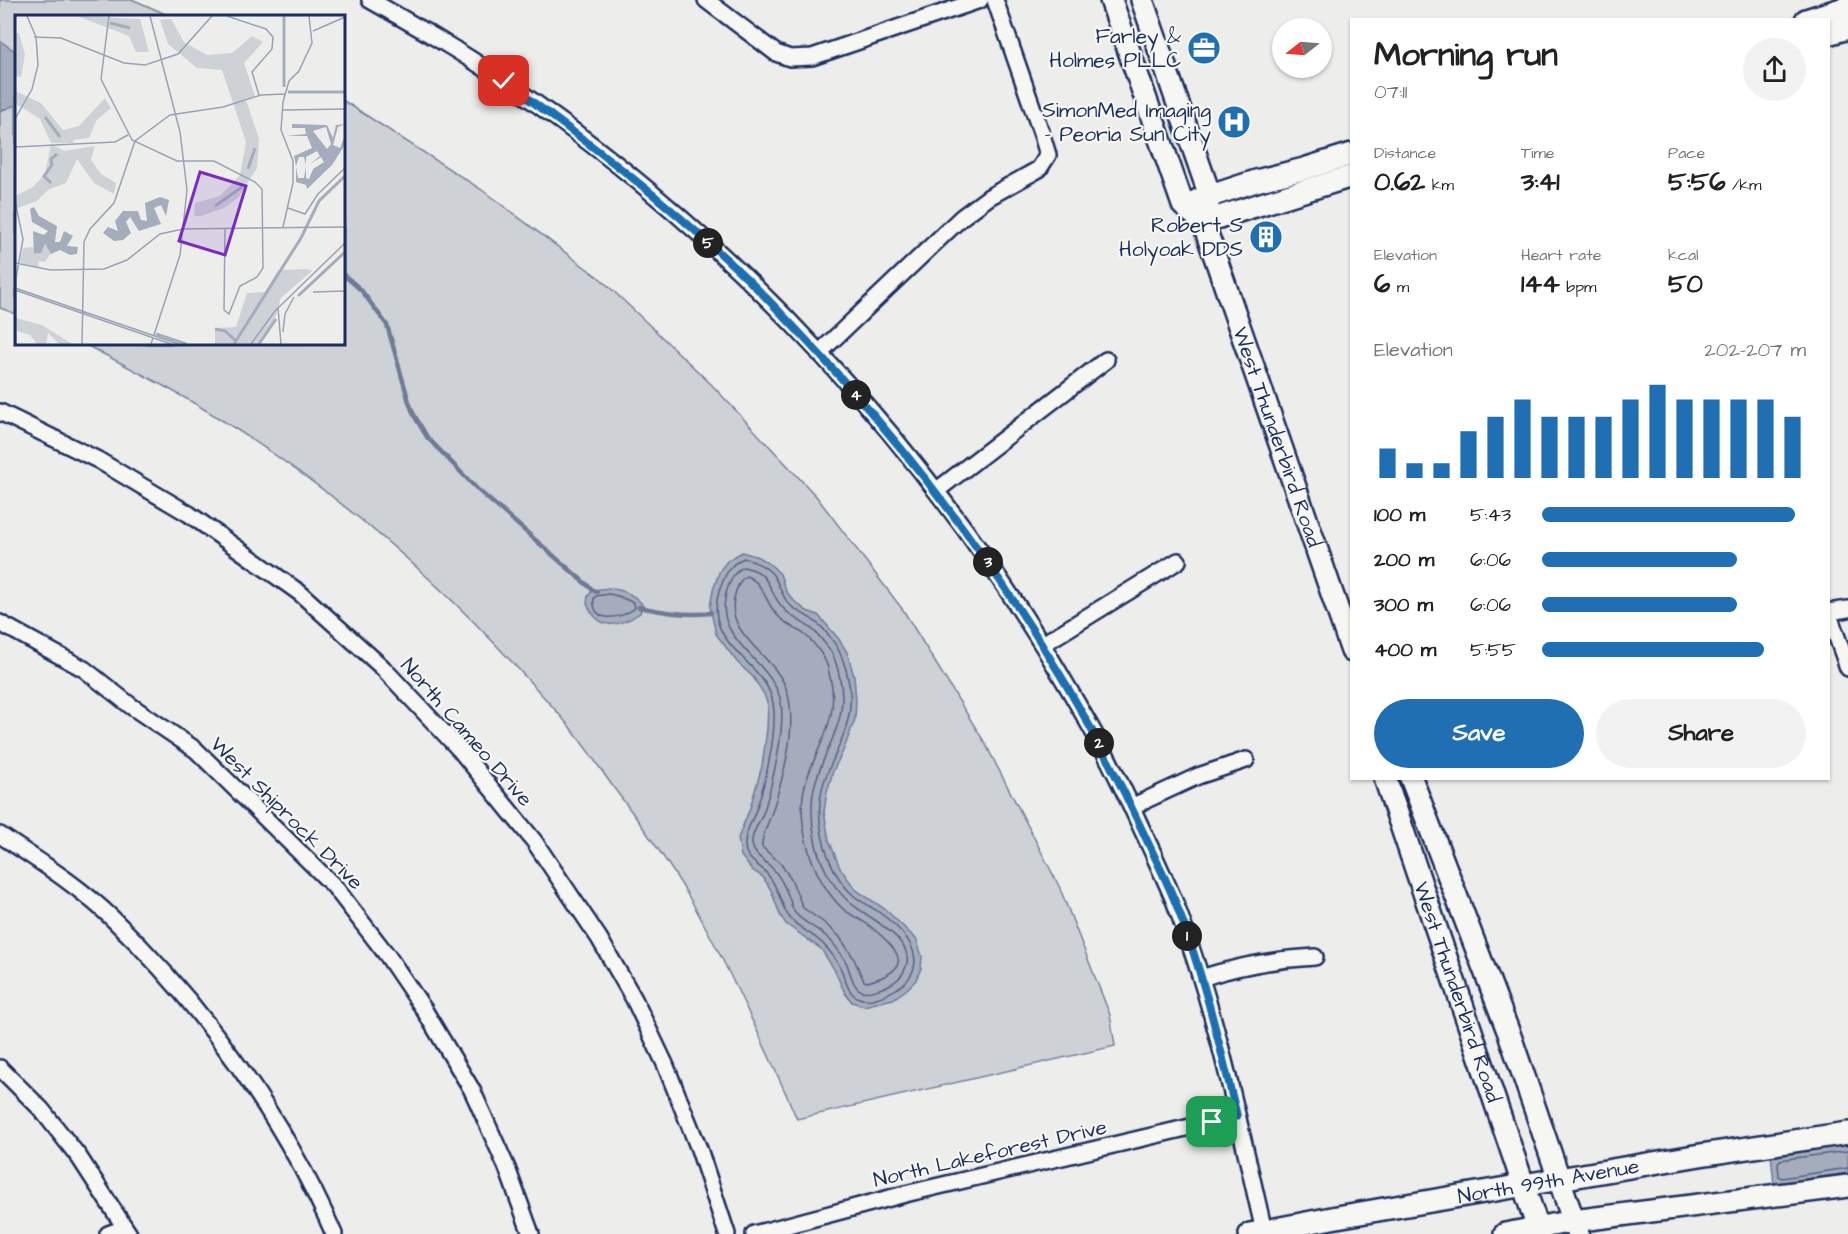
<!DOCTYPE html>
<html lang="en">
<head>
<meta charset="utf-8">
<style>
	:root { --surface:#fff; --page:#f2f2f2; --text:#222; --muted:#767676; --accent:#1f6fb2 }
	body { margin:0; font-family:"Architects Daughter",sans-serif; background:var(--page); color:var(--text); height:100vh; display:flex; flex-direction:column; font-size:22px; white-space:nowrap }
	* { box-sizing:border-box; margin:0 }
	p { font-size:20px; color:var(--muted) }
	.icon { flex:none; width:33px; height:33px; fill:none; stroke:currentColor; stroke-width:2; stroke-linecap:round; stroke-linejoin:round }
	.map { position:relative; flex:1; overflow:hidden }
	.details { position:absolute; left:1350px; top:18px; width:480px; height:762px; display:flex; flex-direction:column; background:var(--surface); border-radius:0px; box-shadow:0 2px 4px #0004 }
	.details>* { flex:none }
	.needle { width:39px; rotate:253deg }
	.buttons { position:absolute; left:1272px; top:18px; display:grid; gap:12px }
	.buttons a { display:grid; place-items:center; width:60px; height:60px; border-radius:50%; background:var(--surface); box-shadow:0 2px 4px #0004; font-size:30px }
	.pin { position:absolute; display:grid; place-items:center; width:51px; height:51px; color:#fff; margin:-26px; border-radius:12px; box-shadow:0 3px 9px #0006 }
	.km { position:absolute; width:30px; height:30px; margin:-15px; border-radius:50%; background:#222; color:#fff; font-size:16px; line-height:30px; text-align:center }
	.round { display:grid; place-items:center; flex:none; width:63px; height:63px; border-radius:32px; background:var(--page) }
	.summary { display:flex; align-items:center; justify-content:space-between; height:102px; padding:0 24px }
	h1 { font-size:33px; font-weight:700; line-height:45px }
	.metrics { display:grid; grid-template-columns:repeat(3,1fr); gap:9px; height:102px; padding:6px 24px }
	.metrics div { display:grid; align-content:center }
	.metrics b { font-size:26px; font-weight:700 }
	.metrics small { font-size:16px; font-weight:400 }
	.metrics p { font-size:16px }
	.chart { height:168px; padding:12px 24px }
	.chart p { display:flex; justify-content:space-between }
	.chart svg { width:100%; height:108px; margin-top:6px; stroke:var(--accent); stroke-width:6 }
	.cta { display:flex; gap:12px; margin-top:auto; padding:12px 24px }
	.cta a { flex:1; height:69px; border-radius:36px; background:var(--accent); color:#fff; font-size:24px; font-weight:700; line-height:69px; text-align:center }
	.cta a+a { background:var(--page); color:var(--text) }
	ul { padding:0 24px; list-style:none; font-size:20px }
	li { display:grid; grid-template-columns:96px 72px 1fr; align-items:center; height:45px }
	li i { height:15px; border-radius:8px; background:var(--accent) }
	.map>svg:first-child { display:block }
	.green { fill:#ced2d7; stroke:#74809a; stroke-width:1.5 }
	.water { fill:#a5acbc; stroke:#6e7a96; stroke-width:1.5 }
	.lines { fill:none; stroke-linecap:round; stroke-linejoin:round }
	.shore { stroke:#526184; stroke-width:1.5 }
	.stream { stroke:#6e7a96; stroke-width:4.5 }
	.street-casing { stroke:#1b2f5e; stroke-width:20 }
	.secondary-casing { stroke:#1b2f5e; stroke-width:26 }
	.street { stroke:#f6f6f2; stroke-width:15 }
	.secondary { stroke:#f6f6f2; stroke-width:21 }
	.route-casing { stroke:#fff; stroke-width:12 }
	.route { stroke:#1f6fb2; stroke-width:8 }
	.labels { text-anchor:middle; stroke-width:4.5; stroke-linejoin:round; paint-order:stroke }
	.poi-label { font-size:21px; fill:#1b2f5e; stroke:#f6f6f2; text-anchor:end }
	.street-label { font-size:21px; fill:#1b2f5e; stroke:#f6f6f2 }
	.inset-river { fill:none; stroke:#a5acbc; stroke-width:3 }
	.inset-road { fill:none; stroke:#99a2b3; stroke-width:1.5 }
	.view { fill:#7b2cbf; fill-opacity:0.15; stroke:#7b2cbf; stroke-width:3 }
	.inset-edge { fill:none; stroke:#1b2f5e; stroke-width:3 }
</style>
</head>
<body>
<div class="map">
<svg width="1848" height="1234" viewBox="0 0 1848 1234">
	<rect width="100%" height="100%" fill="#edeeec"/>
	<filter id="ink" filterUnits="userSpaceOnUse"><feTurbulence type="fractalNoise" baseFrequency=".0167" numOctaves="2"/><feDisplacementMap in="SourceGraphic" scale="12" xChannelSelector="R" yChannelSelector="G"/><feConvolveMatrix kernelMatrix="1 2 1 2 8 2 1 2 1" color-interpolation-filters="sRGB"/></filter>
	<g filter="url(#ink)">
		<!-- green -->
		<path class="green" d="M0,0H134L170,16H16V314L0,308Z
			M344,101L482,190L602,280L711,384L816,496L903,610L985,743L1059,886L1110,1015L1115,1046L797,1119C765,1046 732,974 693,904C671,865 641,824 614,788C599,767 585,746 569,726C557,711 543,696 530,682C437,577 331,487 212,414C170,388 127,366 84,344H344Z"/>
		<!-- water -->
		<path class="water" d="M0,41L16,52V105L0,111Z
			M742,552L758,557L771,565L780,574L786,591L794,601L807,611L818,615L838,638L847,652L854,676L856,700L855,719L844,749L833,771L827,792L824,812L829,840L840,868L856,890L885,909L917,940L922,957L921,968L916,980L906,990L893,999L864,1006L852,1002L845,993L834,969L821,949L786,924L780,915L771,890L763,877L752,870L741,856L738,838L750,808L762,766L767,729L768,705L764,694L753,677L737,662L716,634L710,607L713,590L720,570L728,560Z
			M609,588C622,590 634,594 642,604L640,613C618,628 599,631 587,604L588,596L593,590Z
			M1848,1145V1173L1774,1185L1771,1155Z"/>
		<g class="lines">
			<!-- shore -->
			<path class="shore" d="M744,558C755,562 769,567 775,578C781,588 782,598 791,606C799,613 807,615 814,621C821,625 828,634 833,641C840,650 843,659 846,670C850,685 852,704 848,719C839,761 813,779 821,828C824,851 835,879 853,895C861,902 872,907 880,913C899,927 925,950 911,975C904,988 873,1004 859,998C847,994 845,977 840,967C836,960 830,951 824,945C814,934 799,929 790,918C781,908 779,887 768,875C762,866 750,863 746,852C742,837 751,824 756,810C765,784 778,731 773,703C765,658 698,646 721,586C726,573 730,564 744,558Z
				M743,567C772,571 767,592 784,609C791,617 801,621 809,627C816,631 822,640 827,646C834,654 836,663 839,674C851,723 824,745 814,788C810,806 812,823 815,840C819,861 831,884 846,899C862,916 920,939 905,969C902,977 894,983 887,986C881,989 867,993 862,991C853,988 850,972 847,964C842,956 836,945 829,939C819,929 805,924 796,914C792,909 791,905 790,900C786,889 780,876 772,868C764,859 751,855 752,840C753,830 761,820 764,811C772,784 787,725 780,698C767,655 709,640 728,587C732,578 734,572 743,567Z
				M746,576C766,584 764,603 779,617C787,625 797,629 805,635C810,639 816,646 820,652C826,659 828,668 830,677C841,720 816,746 805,785C800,804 802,829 808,848C814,869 825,891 841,907C849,915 861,919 871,927C901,951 915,970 867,982L864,981L853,957L839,936L823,922L803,908L792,881L781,864L762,847C761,835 769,823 772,812C783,778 798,727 787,691C776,654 720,635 736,591C739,584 740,580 746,576Z
				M609,594L618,596L634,603L635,608C622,619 591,625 594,598L596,596Z
				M1848,1151L1780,1160L1778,1163L1779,1176L1782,1178L1848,1168"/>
			<!-- stream -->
			<path class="stream" d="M344,275L361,290L387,325L409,402L414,415L427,437L478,490L593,590L597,592
				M639,607C663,612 686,616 711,613"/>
			<defs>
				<path id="street" d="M370,0C416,26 462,52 505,82C735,238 931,451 1070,691C1082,712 1094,732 1105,753C1122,785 1137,819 1153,853C1161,872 1171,891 1178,911C1217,1014 1239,1124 1264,1231
					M706,0L776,53L790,58L812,57L980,0
					M819,353L962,217L989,197L1039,169L1048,155L1042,135L995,0
					M0,412L98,460L189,514L300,593L382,667L460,750L534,841L599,938L634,999L665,1064L699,1149L727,1234
					M936,491L1106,360
					M1828,612L1848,668
					M1828,612L1848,609
					M0,623L84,669L131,706L196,750L334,886L387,955L423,1008L472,1090L507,1168L531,1234
					M1043,644L1178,561
					M1131,807L1198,776L1246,760
					M0,835C39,861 79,886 113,919C203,1006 284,1119 334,1234
					M1201,978C1238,966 1275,959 1315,957
					M0,1068L41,1109L79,1157L129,1234
					M108,1234L125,1228
					M754,1234L905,1194L1237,1116"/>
				<g id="secondary">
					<path id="s1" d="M1111,0L1183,205L1203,222L1352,651"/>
					<path d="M1142,0L1210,196L1203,222"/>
					<path d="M1806,20L1848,7"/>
					<path d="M1828,34L1848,28"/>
					<path d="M1198,200L1256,181L1304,169L1352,154"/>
					<path d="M1203,222L1352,176"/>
					<path id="s2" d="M1385,778L1540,1234"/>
					<path d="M1411,778L1510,1036L1578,1234"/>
					<path id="s3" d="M1250,1234L1337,1217L1700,1155L1848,1133"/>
					<path d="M1505,1234L1573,1221L1848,1186"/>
				</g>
			</defs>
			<!-- street casing -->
			<use href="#street" class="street-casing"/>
			<!-- secondary casing -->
			<use href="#secondary" class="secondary-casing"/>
			<!-- street -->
			<use href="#street" class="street"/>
			<!-- secondary -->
			<use href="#secondary" class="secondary"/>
		</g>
	</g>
	<g class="lines" filter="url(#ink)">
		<defs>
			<path id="route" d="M504,81C587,141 669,203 742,274C777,307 809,343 841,378C962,514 1067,666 1143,832C1155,858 1168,883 1178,909C1204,976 1220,1047 1237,1116L1212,1122"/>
		</defs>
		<!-- route casing -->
		<use href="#route" class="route-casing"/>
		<!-- route -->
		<use href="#route" class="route"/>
	</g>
	<!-- icons -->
	<defs>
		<symbol id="office-disc" viewBox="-11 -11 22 22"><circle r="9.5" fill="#1f6fb2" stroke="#f6f6f2"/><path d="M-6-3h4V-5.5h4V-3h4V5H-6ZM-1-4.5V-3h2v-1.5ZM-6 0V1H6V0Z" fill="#fff"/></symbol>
		<symbol id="hospital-disc" viewBox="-11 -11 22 22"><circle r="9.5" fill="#1f6fb2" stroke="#f6f6f2"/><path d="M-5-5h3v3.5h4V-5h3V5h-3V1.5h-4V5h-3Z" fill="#fff"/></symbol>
		<symbol id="building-disc" viewBox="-11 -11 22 22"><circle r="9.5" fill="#1f6fb2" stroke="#f6f6f2"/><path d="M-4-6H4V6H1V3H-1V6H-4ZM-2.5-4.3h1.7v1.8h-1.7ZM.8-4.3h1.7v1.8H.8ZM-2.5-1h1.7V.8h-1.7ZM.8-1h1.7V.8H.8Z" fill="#fff"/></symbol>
	</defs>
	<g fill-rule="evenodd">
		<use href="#office-disc" x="1185" y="29" width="38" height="38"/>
		<use href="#hospital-disc" x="1215" y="103" width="38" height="38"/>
		<use href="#building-disc" x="1247" y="218" width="38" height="38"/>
	</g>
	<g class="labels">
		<!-- poi labels -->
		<g class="poi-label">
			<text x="1181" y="43">Farley &amp;<tspan x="1181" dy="24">Holmes PLLC</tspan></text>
			<text x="1211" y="117">SimonMed Imaging<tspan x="1211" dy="24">- Peoria Sun City</tspan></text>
			<text x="1243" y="232">Robert S<tspan x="1243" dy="24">Holyoak DDS</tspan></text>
		</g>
		<!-- street labels -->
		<g class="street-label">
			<text dy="7" stroke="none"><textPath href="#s1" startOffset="471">West Thunderbird Road</textPath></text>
			<text transform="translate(467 732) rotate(49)" y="7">North Cameo Drive</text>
			<text transform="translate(287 813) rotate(45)" y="7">West Shiprock Drive</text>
			<text dy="7" stroke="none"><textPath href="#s2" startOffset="226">West Thunderbird Road</textPath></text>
			<text transform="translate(990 1153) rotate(-13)" y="7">North Lakeforest Drive</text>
			<text dy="7" stroke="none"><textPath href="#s3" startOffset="303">North 99th Avenue</textPath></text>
		</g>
	</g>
	<!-- overview -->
	<g transform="translate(15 15)">
		<rect width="330" height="330" fill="#edeeec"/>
		<path d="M62,1L125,4L134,37H121L114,21ZM156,4L169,27L192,40L217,38L237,21L248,27L229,48L240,81L231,85L244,124L242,153L223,183L209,193L186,201H179L180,188L205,181L225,160L231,127L207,55L182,53L153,29L145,5ZM0,18H4L10,40L6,62L0,61ZM0,76L26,88L48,115L64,111L90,83L96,93L81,106L74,123L58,125L59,128H36L25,104L0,88ZM36,129L49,136L80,131L76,145L86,159L101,168L99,179L79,168L62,144L51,168L33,175L22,186L0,194V181L18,172L30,159ZM27,230L34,231L36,238L30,247L24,246L23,252L5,248L8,233L18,232L22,240ZM292,254L297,256L266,283L259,307L245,329H200V313L221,312L232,278L250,277L263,255ZM1,303L27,310L57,329H44L33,318L31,329H22L15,320L2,316Z" fill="#ced2d7"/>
		<path d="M277,109L312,110L318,123L321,110L330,109L323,112L318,130L325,133L330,120L329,131L317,150L292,174L291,170L281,167V152L283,163H289L291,152V163L294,164L298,154L309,147L306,142L295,149L305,141L302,136L291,142V150L289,142H284L281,151L279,141L297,133L292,121H271L291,119L290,113H277ZM311,112L316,129L312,134L298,116ZM145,182L154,185L151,201L146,190L139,193L146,209L124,216L115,202L111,207L116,218L108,225L99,226L88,218L93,212L103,216L100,206L108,196H123L126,205L132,206L130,188ZM19,192L24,201L42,211L40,227H45L49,216L58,221L52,231L63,232L62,239L55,240L45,235L36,239L30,229L26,238L19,239L18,216L29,220L33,216L17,207L15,194Z" fill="#a5acbc" fill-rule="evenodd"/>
		<path class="inset-river" d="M269,1V72M95,8L115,13M273,77H330M30,102L45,122M233,154L240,133M36,168L29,161L37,150L36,144L42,139M200,191L227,172M283,281L330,237M200,314L210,316L221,326M141,319L171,329M219,329L286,223L304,186L330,161M244,329L261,304"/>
		<path class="inset-road" d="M94,1L86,64L117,125L162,146H199L240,167L247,174L248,253L242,262L225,271L214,299L209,295L210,214M135,1L165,117L172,175L165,240L136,329M212,1L251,14L258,22L257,34L237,57L244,80M298,16L330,2M19,22L46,23L109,48L130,50L163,39L197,1M283,58L297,28L294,1M268,95L330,94M0,104L17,74L23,50L21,22L12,1M0,132L100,127L113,120M0,186L8,224L1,263V329M273,193L290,199L303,179L330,153M268,212L278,168V146L266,115L268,87L274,66L285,55M168,214L330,212M0,248L36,255L89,254L112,245L145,219L168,214M0,273L163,329M0,275L156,329M298,277L330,276M263,293L266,329M268,317L270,299L279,282M67,329L69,227L75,214L99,188L120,126L155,100L208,92L246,80L270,79M236,329L260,296L330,228"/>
		<path class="view" d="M185,157L231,171L210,240L164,226Z"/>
		<rect width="330" height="330" class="inset-edge"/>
	</g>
</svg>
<div class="buttons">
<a><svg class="needle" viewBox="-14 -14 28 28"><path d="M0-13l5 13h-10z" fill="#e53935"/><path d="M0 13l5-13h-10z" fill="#767676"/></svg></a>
</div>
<div class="pin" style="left:1212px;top:1122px;background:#1e9e55"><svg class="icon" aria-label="arrive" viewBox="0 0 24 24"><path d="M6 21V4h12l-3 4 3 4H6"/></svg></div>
<div class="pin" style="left:504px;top:81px;background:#d93025"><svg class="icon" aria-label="check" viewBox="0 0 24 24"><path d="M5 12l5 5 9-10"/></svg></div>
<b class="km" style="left:1187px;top:936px">1</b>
<b class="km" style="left:1099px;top:743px">2</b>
<b class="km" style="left:988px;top:562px">3</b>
<b class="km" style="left:856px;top:395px">4</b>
<b class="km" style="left:708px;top:243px">5</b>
<section class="details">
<div class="summary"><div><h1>Morning run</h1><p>07:11</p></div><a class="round"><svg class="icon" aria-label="share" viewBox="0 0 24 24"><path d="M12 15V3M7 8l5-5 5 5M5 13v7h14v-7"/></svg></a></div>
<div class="metrics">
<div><p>Distance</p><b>0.62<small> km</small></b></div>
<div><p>Time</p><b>3:41</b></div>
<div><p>Pace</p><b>5:56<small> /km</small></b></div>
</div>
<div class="metrics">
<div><p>Elevation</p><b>6<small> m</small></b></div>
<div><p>Heart rate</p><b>144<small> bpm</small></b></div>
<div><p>kcal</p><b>50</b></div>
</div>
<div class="chart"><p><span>Elevation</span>202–207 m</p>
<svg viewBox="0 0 160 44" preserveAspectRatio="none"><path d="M5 44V32M15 44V38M25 44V38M35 44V25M45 44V19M55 44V12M65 44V19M75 44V19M85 44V19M95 44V12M105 44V6M115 44V12M125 44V12M135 44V12M145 44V12M155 44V19"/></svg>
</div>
<ul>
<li><b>100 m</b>5:43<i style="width:96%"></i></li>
<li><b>200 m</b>6:06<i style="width:74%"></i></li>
<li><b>300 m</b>6:06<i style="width:74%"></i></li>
<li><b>400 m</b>5:55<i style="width:84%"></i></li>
</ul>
<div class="cta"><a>Save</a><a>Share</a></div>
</section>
</div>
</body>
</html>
